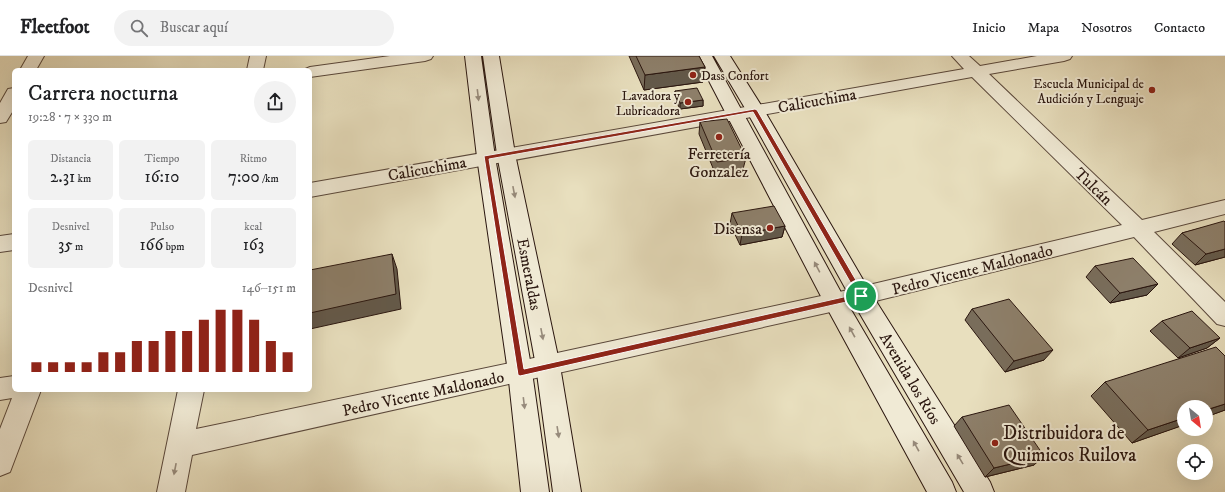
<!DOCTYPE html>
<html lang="es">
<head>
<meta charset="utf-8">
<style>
	:root { --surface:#fff; --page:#f2f2f2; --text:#202124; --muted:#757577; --line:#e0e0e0; --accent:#8f2418 }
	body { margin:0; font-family:"IM FELL DW Pica",serif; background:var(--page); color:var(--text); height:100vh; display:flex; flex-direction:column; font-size:15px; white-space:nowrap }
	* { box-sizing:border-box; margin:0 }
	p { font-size:13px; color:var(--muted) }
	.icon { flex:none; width:22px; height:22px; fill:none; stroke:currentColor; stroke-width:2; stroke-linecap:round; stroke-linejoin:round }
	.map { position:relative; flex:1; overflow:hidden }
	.details { position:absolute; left:12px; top:12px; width:300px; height:324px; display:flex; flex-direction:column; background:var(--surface); border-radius:6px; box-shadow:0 4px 16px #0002 }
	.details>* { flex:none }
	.needle { width:26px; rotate:150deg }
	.fabs { position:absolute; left:1177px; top:344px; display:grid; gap:8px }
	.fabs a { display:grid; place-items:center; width:36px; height:36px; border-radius:50%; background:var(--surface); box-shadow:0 4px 16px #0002; font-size:20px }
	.pin { position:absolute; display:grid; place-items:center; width:34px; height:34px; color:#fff; margin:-17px; border:2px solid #fff; border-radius:50%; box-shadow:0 1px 4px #0007 }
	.round { display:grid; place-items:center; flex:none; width:42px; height:42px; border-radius:21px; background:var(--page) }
	.overview { display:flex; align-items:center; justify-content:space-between; height:68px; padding:0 16px }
	h1 { font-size:22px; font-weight:600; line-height:30px }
	.metrics { display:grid; grid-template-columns:repeat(3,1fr); gap:6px; height:68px; padding:4px 16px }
	.metrics div { display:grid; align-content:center; border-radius:6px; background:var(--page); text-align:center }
	.metrics b { font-size:17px; font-weight:600 }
	.metrics small { font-size:11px; font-weight:400 }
	.metrics p { font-size:11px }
	.chart { height:112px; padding:8px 16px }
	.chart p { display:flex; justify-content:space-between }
	.chart svg { width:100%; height:72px; margin-top:4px; stroke:var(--accent); stroke-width:6 }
	header { display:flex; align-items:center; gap:24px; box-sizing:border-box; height:56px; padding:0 20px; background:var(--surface); border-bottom:1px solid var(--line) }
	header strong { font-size:19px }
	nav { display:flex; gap:22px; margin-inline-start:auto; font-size:14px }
	.search { width:280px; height:36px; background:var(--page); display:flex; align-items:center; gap:10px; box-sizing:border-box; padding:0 14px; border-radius:22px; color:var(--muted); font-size:15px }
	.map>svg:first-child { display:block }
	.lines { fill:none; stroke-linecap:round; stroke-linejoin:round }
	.minor-casing { stroke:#5a483b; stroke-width:2 }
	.secondary-casing { stroke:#2a160f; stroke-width:2 }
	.minor { fill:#f0ead5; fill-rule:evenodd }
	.secondary { fill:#f0ead5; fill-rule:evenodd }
	.wall { fill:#796d5b; stroke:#2a160f }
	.shaded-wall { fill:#63594a; stroke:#2a160f }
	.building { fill:#8d7f6a; stroke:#2a160f }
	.oneway { fill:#978b7c }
	.route { fill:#8f2418; stroke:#fff; fill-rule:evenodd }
	.poi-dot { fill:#8f2418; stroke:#f0ead5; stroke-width:1.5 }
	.labels { text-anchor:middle; stroke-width:4; stroke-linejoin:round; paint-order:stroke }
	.far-poi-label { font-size:13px; fill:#2a160f; stroke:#f0ead5; text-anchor:end }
	.street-label { font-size:16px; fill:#2a160f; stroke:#f0ead5 }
	.poi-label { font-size:16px; fill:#2a160f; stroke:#f0ead5 }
	.near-poi-label { font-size:19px; fill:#2a160f; stroke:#f0ead5; text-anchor:start }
</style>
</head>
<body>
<header>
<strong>Fleetfoot</strong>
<div class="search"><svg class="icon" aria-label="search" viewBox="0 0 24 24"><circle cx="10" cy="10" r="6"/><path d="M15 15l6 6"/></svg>Buscar aquí</div>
<nav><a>Inicio</a><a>Mapa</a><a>Nosotros</a><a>Contacto</a></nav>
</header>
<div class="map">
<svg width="1225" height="436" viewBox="0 0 1225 436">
	<rect width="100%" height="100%" fill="#e8dfbe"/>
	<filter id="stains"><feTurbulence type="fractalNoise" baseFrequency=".005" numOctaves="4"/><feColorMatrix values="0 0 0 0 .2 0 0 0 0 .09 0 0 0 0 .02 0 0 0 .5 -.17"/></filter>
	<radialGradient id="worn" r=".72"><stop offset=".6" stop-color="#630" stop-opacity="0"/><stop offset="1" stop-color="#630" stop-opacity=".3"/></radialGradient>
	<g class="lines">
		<defs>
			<path id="minor" d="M28,0H44L36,14H20Z
				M250,0H266L263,14H247Z
				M390,0H433L431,3L425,5L310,21V14H303L310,11Z
				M952,0H969L980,10L1037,0H1072L1070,3L1064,5L989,18L1142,164L1225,144V158L1154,176L1225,246V270L1217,268L1134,181L835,255L192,399L185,436H157L178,334H204L196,373L520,305L835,237L1122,169L972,21L310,141V127L964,13Z
				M14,32V53L6,66L0,67V47L8,33Z
				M14,178V194L0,196V180Z
				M14,320V334H41L10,416L0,420V373L12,342L0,344V322Z"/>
			<path id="secondary" d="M465,0H481L495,101L532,316L549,436H521L508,316L477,101Z
				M483,0H499L515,98L560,310L581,436H553L536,310L497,98Z
				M696,0H712L843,240L952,426L956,436H927L827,252Z
				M714,0H730L764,54L869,234L990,426L994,436H964L853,246L746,54Z"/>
		</defs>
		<!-- minor casing -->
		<use href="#minor" class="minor-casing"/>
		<!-- secondary casing -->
		<use href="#secondary" class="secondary-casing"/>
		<!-- minor -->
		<use href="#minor" class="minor"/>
		<!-- secondary -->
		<use href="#secondary" class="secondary"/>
	</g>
	<!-- wall -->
	<path class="wall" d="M629,0H699L705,11L703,26L644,34Z
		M675,35L703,44V50L680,53L674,41Z
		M700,66L746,102L743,113L715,117L699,78Z
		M732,157L785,170L782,181L740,189L730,168Z
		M1225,166V201L1195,209L1172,188L1182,177Z
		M1095,210L1158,228L1147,239L1110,247L1086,221Z
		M972,253L1044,304L1005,316L965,264Z
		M1162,265L1220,282L1207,292L1178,302L1150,275Z
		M1105,326L1225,354L1132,387L1091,340Z
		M962,361L1034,409L985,421L954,370Z"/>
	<!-- shaded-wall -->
	<path class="shaded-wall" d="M705,11L703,26L644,34L645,19Z
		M703,44V50L680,53V47Z
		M785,170L782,181L740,189L742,178Z
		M1225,193V201L1195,209L1206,198Z
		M392,198L397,213L401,253L310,273V257Z
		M1158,228L1147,239L1110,247L1120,237Z
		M1220,282L1207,292L1178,302L1190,292Z
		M1053,294L1044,304L1005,316L1014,305Z
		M1225,348V354L1206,361V354Z
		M1184,362V369L1132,387L1148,374Z
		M1044,400L1034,409L985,421L994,412Z"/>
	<!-- building -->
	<path class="building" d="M636,0H699L705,11L645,19Z
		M697,32L703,44L680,47L675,35Z
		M727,63L746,102L717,106L700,66Z
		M774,150L785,170L742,178L732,157Z
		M1224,165L1225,166V193L1206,198L1182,177Z
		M392,198L396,238L310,257V214Z
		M1133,202L1158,228L1120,237L1095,210Z
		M1009,243L1053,294L1014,305L972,253Z
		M1192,255L1220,282L1190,292L1162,265Z
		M1216,291L1225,300V348L1206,354V351H1184V362L1148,374L1105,326Z
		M1009,349L1044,400L994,412L962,361Z"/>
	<!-- one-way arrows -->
	<defs><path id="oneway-solid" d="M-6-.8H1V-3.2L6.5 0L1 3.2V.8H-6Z"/></defs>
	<g class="oneway">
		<use href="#oneway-solid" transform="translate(478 39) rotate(83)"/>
		<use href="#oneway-solid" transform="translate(514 136) rotate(79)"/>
		<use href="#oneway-solid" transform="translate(817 211) rotate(-118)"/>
		<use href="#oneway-solid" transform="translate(852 276) rotate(-119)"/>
		<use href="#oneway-solid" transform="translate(542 278) rotate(79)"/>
		<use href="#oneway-solid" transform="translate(524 347) rotate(83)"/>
		<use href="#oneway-solid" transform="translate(558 376) rotate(81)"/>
		<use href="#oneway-solid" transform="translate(916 390) rotate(-119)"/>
		<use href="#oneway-solid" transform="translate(960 403) rotate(-121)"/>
		<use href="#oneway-solid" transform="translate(175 413) rotate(101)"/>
	</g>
	<!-- route -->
	<path class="route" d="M755,53L757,54L864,238V242L520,320L518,319L484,100ZM753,56L857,238L524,313L489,103Z"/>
	<!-- markers -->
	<g class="poi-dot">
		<circle cx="693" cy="19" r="4"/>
		<circle cx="1152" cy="34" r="4"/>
		<circle cx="688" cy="46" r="4"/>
		<circle cx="719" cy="81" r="4"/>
		<circle cx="770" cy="172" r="4"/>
		<circle cx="995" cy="387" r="4"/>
	</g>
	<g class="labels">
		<!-- far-poi labels -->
		<g class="far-poi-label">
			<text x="701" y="24" text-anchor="start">Dass Confort</text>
			<text x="1144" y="32">Escuela Municipal de<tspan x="1144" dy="15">Audición y Lenguaje</tspan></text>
			<text x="680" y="44">Lavadora y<tspan x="680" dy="15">Lubricadora</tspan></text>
		</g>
		<!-- street labels -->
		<g class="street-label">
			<text transform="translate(817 44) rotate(-10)" y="6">Calicuchima</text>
			<text transform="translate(427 112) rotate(-10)" y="6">Calicuchima</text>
			<text transform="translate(1094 130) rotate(44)" y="6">Tulcán</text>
			<text transform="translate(972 213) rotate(-14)" y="6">Pedro Vicente Maldonado</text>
			<text transform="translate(530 218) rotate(79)" y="6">Esmeraldas</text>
			<text transform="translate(911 322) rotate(59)" y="6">Avenida los Ríos</text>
			<text transform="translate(423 337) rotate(-12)" y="6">Pedro Vicente Maldonado</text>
		</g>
		<!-- poi labels -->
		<g class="poi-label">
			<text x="719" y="103">Ferretería<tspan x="719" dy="18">Gonzalez</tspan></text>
			<text x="762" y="178" text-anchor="end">Disensa</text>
		</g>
		<!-- near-poi labels -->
		<g class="near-poi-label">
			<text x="1003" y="383">Distribuidora de<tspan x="1003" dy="22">Quimicos Ruilova</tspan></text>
		</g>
	</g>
	<rect width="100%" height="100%" filter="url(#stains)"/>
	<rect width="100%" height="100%" fill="url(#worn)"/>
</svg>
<div class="fabs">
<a><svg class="needle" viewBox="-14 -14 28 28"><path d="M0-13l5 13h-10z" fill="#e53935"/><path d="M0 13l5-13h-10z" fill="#757577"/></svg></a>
<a><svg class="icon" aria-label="locate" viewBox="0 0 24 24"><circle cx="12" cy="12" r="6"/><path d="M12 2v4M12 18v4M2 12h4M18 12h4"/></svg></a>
</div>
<div class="pin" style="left:861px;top:240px;background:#1e9e55"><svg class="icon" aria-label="arrive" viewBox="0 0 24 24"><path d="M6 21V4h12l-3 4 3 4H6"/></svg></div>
<section class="details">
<div class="overview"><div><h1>Carrera nocturna</h1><p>19:28 · 7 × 330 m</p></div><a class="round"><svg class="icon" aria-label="share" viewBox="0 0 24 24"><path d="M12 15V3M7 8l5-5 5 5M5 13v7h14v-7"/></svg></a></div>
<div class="metrics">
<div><p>Distancia</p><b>2.31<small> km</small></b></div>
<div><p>Tiempo</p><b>16:10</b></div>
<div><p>Ritmo</p><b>7:00<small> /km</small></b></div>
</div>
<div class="metrics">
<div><p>Desnivel</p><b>35<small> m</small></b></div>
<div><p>Pulso</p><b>166<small> bpm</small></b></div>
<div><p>kcal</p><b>163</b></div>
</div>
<div class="chart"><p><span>Desnivel</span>146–151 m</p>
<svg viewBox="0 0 160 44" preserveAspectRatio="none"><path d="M5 44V38M15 44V38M25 44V38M35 44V38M45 44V32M55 44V32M65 44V25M75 44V25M85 44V19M95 44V19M105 44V12M115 44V6M125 44V6M135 44V12M145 44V25M155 44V32"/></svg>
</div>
</section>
</div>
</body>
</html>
